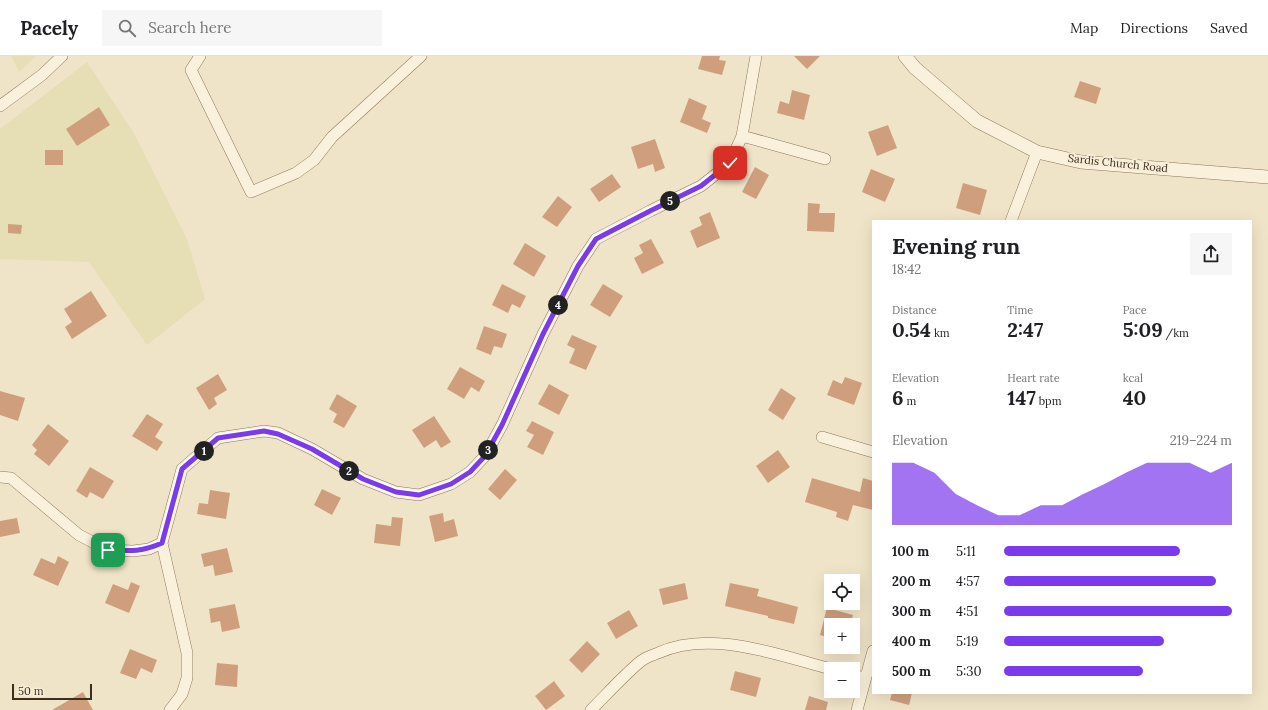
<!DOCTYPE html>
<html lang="en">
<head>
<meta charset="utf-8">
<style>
	:root { --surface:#fff; --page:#f6f6f6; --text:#202124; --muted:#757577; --line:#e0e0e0; --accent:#7c3aed }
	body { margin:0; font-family:Lora,serif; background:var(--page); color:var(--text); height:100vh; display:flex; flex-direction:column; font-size:15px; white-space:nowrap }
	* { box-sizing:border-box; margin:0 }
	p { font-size:13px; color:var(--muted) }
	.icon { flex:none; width:22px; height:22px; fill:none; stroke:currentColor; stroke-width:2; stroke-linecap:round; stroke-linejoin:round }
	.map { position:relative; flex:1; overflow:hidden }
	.sheet { position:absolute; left:872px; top:164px; width:380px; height:474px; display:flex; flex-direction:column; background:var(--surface); border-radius:0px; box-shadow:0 4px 16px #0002 }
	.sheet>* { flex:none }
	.fabs { position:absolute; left:824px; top:518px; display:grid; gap:8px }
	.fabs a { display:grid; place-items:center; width:36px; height:36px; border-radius:0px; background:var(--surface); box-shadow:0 4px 16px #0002; font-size:20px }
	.scale { position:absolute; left:12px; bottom:10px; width:80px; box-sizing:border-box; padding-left:4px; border:2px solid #3d2e20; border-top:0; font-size:11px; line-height:14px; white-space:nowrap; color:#3d2e20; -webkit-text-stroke:3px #f7eed8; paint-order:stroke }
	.pin { position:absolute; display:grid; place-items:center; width:34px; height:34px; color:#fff; margin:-17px; border-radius:8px; box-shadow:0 2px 6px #0006 }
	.km { position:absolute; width:20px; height:20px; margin:-10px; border-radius:50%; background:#222; color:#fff; font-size:11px; line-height:20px; text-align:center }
	.round { display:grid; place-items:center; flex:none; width:42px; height:42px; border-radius:0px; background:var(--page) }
	.head { display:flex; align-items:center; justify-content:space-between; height:68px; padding:0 20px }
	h1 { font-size:22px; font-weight:700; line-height:30px }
	.stats { display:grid; grid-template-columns:repeat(3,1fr); gap:6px; height:68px; padding:4px 20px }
	.stats div { display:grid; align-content:center }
	.stats b { font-size:20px; font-weight:700 }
	.stats small { font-size:11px; font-weight:400 }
	.stats p { font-size:11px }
	.chart { height:112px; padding:8px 20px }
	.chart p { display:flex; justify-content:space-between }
	.chart svg { width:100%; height:72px; margin-top:4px; fill:var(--accent); opacity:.7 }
	ul { padding:0 20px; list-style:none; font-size:13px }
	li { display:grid; grid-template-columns:64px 48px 1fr; align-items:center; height:30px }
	li i { height:10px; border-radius:5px; background:var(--accent) }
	header { display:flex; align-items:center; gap:24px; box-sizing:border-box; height:56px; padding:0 20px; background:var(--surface); border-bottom:1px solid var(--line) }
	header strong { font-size:19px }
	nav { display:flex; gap:22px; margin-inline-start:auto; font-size:14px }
	.search { width:280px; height:36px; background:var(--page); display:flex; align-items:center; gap:10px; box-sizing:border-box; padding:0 14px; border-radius:0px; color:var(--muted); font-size:15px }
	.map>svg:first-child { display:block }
	.farmland { fill:#e6deb5 }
	.building { fill:#cf9f7d }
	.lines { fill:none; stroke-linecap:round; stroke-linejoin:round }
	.minor-casing { stroke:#8d765c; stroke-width:12 }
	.tertiary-casing { stroke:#8d765c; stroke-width:14 }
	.minor { stroke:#faf1dc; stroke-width:11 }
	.tertiary { stroke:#faf1dc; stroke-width:13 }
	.route-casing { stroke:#fff; stroke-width:8 }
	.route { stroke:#7c3aed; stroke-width:5 }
	.labels { text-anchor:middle; stroke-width:4; stroke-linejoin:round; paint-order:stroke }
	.street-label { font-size:11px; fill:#3d2e20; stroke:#f7eed8 }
</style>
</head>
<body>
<header>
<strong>Pacely</strong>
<div class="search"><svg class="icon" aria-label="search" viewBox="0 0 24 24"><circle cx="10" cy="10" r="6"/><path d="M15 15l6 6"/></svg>Search here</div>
<nav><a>Map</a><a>Directions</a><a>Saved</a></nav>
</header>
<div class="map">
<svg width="1268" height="654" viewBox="0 0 1268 654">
	<rect width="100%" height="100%" fill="#f0e4c8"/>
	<!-- farmland -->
	<path class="farmland" d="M11,0H36L19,16Z
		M87,6L135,79L187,183L205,243L147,289L89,206L0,203V73Z"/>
	<!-- building -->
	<path class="building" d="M702,0H720L719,4L726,5L722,19L698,13Z
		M794,0H820L807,13Z
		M1080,25L1101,32L1096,48L1074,41Z
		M792,34L810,39L804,64L777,57L780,45L789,48Z
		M689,42L707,50L702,63L711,67L707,77L680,66Z
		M99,51L110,69L77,90L66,73Z
		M888,69L897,92L877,100L868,76Z
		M655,83L665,112L655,116L653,108L638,113L631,91Z
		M45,94H63V109H45Z
		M755,111L769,119L756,143L742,136Z
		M871,113L895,123L885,146L862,136Z
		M612,118L621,131L599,146L590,133Z
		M963,127L987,134L980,159L956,152Z
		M558,140L572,151L557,171L542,161Z
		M808,147L820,148L819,157H835L834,176L807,175Z
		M710,156L720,182L697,192L690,175L702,169L699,161Z
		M8,168L22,169L21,178L8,177Z
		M651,183L664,207L642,218L634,202L643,197L639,189Z
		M525,187L546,200L534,221L513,208Z
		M502,228L526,240L520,252L512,248L508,257L492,249Z
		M603,228L623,240L610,261L590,249Z
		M91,235L107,260L72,283L65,271L72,266L64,253Z
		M484,270L507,278L502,292L494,290L491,299L476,293Z
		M572,279L597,290L586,314L569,307L575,293L567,289Z
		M460,311L485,325L479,336L471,331L464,343L447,333Z
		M218,318L227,334L214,342L217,348L209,354L196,332Z
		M845,321L862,327L854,349L827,339L833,324L842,328Z
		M549,328L569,339L559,359L538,348Z
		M781,332L796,342L783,364L768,354Z
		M0,335L25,342L18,365L0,359Z
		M337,338L357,350L344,372L333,366L337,358L329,353Z
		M147,358L163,368L155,381L163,386L157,395L132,380Z
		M434,360L451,386L441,392L436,384L424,392L412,374Z
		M532,365L554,376L543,399L527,391L534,379L526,375Z
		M48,368L69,385L49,410L34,398L37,394L32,389Z
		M778,394L790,411L768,427L756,410Z
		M90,411L114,425L103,443L90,436L87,442L76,435Z
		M505,413L517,424L500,444L488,433Z
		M812,422L860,436L863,422L873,425V454L853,449L848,465L836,461L837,456L805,446Z
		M322,433L341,442L332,459L314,449Z
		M210,434L230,437L226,463L197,458L199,447L208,448Z
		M443,457L444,466L454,463L458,480L435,486L429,460Z
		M392,461L403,462L400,490L374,487L376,468L391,470Z
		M17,462L20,477L0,481V465Z
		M227,492L233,516L215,520L213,509L204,511L201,498Z
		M58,500L69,506L58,530L33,519L41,502L55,508Z
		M131,526L140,530L129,557L105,547L113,528L128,534Z
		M685,527L688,543L663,549L659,533Z
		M730,527L759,533L757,540L798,551L794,568L768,562V560L725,550Z
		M828,547L831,548V553L853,559L850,569H831V582L820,579Z
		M235,548L240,572L222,576L220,565L211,567L209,553Z
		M629,554L638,570L616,583L607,567Z
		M587,585L600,598L582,617L569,604Z
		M130,593L157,604L152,617L141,612L136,623L120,617Z
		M217,607L238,609L237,631L215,629Z
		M735,615L761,622L756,641L730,634Z
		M554,625L565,640L546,654L535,640Z
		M83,636L93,654H52Z
		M892,637H912L909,649L890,644Z
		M809,640L828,646L826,654H805Z"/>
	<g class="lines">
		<defs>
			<path id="minor" d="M200,0L191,14L251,136L296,117L314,104L332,81L421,0
				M0,50L42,19L62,0
				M742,80L825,103
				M1011,165L1037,96
				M822,381L873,396
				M0,421L11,422L79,479L108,494L133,495L149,493L162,487
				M853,619L865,622
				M170,654L182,638L187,622V597L162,487L182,413L218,382L264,375L278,377L312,393L363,423L396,436L419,439L451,428L470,416L485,400L502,369L543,278L578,210L596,183L650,155L701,130L730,107L742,80L756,0
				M591,654C607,638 624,619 641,605C646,601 653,599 658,597C711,573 778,599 831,613
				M857,654L873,595"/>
			<path id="tertiary" d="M905,0L915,12L977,65L1037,96L1081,106L1268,121"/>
		</defs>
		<!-- minor casing -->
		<use href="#minor" class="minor-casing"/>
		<!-- tertiary casing -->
		<use href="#tertiary" class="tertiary-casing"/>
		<!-- minor -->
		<use href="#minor" class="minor"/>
		<!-- tertiary -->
		<use href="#tertiary" class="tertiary"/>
	</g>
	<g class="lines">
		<defs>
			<path id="route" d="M108,494C130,495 142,496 162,487L182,413L218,382L264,375L278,378L312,393L363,423L396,436L419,439L451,428L470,416L485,400L502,369L543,278L578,210L596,183L650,155L701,130L730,107"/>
		</defs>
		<!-- route casing -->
		<use href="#route" class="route-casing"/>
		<!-- route -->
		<use href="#route" class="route"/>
	</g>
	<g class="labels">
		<!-- street labels -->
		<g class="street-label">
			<text transform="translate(1118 107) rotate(6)" y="4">Sardis Church Road</text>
		</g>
	</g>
</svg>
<div class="fabs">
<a><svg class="icon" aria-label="locate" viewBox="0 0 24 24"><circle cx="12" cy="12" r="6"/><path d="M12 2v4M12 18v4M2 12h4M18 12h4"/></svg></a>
<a>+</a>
<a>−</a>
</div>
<div class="scale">50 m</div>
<div class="pin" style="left:108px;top:494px;background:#1e9e55"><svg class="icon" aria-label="arrive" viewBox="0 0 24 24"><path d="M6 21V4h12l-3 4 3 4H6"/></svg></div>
<div class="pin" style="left:730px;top:107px;background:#d93025"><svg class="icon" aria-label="check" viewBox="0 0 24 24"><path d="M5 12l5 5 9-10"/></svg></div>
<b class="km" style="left:204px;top:395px">1</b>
<b class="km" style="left:349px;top:415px">2</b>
<b class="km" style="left:488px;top:394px">3</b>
<b class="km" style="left:558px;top:249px">4</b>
<b class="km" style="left:670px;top:145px">5</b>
<section class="sheet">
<div class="head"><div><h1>Evening run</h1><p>18:42</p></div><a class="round"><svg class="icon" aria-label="share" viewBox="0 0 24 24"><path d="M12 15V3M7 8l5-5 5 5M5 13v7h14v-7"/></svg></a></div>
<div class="stats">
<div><p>Distance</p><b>0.54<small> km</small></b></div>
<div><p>Time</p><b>2:47</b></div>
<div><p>Pace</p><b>5:09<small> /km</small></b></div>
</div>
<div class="stats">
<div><p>Elevation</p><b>6<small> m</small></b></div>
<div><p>Heart rate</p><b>147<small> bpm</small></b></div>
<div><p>kcal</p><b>40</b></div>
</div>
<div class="chart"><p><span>Elevation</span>219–224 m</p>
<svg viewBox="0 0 160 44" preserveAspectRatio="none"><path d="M0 44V6L10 6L20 12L30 25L40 32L50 38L60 38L70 32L80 32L90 25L100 19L110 12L120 6L130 6L140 6L150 12L160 6V44z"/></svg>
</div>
<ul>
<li><b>100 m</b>5:11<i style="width:77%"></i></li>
<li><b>200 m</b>4:57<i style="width:93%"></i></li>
<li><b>300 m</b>4:51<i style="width:100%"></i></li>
<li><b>400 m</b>5:19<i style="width:70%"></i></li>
<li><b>500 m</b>5:30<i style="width:61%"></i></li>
</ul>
</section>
</div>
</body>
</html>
